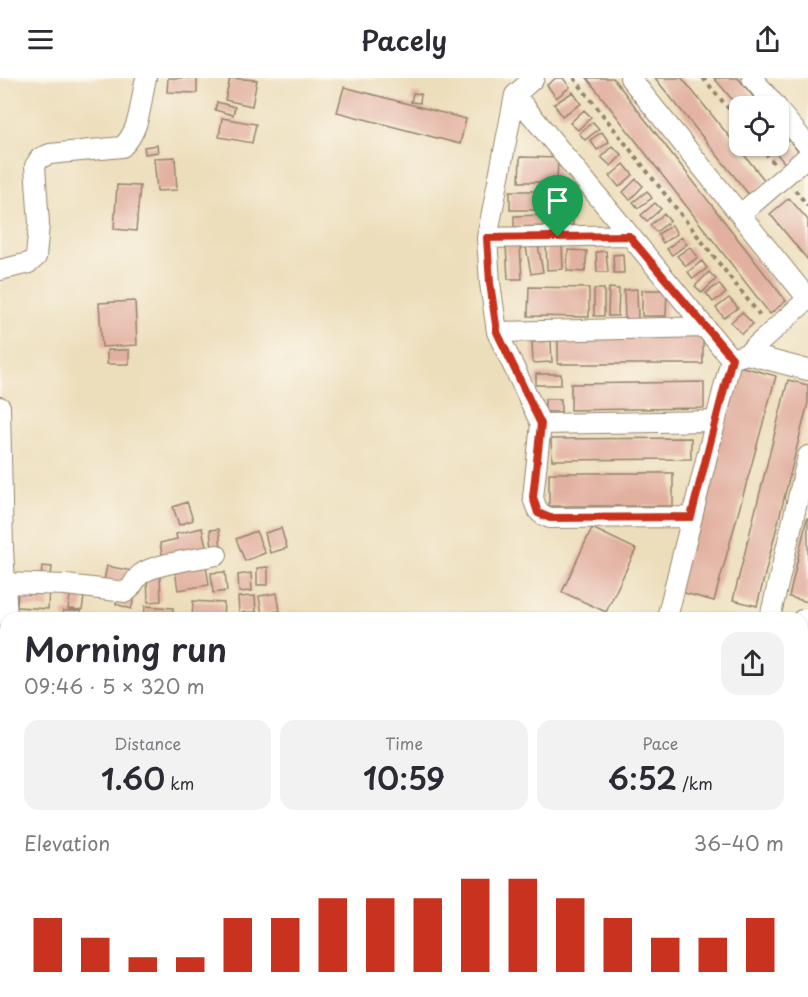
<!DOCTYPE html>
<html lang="en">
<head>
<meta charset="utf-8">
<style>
	:root { --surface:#fff; --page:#f2f2f3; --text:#2b2b33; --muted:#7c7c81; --accent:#c8321e }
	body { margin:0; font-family:"Playpen Sans",sans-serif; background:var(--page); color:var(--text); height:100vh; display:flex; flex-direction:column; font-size:22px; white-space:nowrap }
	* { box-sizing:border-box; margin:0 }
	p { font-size:20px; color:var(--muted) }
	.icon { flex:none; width:33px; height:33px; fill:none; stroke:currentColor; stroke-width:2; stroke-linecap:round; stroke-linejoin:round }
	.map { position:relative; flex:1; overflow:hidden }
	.drawer { position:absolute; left:0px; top:534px; width:808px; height:386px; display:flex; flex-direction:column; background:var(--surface); border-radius:18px 18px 0 0; box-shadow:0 2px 4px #0004 }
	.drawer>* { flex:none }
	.controls { position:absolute; left:729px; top:18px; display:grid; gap:12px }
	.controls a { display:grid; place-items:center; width:60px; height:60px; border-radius:12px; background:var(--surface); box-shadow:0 2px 4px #0004; font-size:30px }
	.pin { position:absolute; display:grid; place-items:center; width:51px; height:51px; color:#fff; margin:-62px -26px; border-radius:50% 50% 50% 0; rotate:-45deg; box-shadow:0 0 6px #0007 }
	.pin .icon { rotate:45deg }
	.round { display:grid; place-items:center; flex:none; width:63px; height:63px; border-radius:18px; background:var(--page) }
	.overview { display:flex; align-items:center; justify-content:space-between; height:102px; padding:0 24px }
	h1 { font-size:33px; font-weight:600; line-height:45px }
	.metrics { display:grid; grid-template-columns:repeat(3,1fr); gap:9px; height:102px; padding:6px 24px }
	.metrics div { display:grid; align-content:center; border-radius:15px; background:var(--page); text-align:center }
	.metrics b { font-size:30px; font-weight:600 }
	.metrics small { font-size:16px; font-weight:400 }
	.metrics p { font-size:16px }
	.chart { height:168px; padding:12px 24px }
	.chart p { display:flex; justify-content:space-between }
	.chart svg { width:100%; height:108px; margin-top:6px; stroke:var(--accent); stroke-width:6 }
	header { display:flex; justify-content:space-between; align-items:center; height:78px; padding:0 24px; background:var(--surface); font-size:27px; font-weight:600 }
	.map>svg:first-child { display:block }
	.building { fill:#e2b0a0 }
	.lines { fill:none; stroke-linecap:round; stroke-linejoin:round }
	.street-casing { stroke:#94846c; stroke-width:22 }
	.path { stroke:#94846c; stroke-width:4; stroke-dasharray:4.5 4.5; stroke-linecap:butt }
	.street { stroke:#fff; stroke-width:20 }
	.route-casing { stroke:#fff; stroke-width:12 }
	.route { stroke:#c8321e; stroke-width:8 }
</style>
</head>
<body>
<header><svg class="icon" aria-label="menu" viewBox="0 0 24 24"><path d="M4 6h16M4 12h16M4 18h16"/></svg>Pacely<svg class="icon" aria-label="share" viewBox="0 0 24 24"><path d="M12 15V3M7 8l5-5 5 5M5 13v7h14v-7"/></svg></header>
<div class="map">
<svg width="808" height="919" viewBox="0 0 808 919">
	<rect width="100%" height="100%" fill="#fbf7ec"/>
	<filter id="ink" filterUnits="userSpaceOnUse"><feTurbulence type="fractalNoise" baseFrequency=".0167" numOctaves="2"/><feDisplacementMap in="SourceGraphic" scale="12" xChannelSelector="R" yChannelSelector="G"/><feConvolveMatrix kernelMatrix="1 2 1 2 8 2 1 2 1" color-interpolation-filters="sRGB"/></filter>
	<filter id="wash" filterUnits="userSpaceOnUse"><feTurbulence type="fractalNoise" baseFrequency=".008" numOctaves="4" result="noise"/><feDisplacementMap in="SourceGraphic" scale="24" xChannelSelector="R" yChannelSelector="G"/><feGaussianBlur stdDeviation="1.35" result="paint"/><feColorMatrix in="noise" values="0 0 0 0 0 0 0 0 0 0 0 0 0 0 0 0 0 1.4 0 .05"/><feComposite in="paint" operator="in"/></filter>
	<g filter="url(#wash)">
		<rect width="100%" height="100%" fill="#eddebb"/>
		<g id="blocks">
			<!-- building -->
			<path class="building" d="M168,0H197V15L167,14Z
				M230,0L257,2L252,28L225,22Z
				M556,0H563L570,9L556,20L547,7Z
				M587,0H613L786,223L770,236Z
				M655,0H682L766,104L750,118Z
				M714,0H738L761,28H740V31Z
				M344,9L466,41L460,66L337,34Z
				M573,14L581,26L562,38L554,26Z
				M413,15L421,16L420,25L411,24Z
				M217,24L235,29L233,37L215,32Z
				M584,32L591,39L578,52L570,45Z
				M222,40L256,46L252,65L219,59Z
				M593,44L599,51L585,62L579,55Z
				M778,49L802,78L788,89L770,68H778Z
				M602,54L609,64L597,72L590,62Z
				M157,67L158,74L145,76L144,69Z
				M612,68L622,77L611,88L601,79Z
				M175,79L177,112L157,113L154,80Z
				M520,79L558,80L557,104H519Z
				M624,86L633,97L619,109L610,98Z
				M636,101L643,108L630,122L623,114Z
				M117,107L140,108L136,153L114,151Z
				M510,113H537V132H510Z
				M545,113H571V131L544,130Z
				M647,113L652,120L638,130L633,124Z
				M789,120L808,142V182L770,136Z
				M655,125L661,131L647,143L641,137Z
				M664,136L670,143L656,154L650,147Z
				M543,137V148L514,149V138Z
				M549,138H573V147H549Z
				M672,147L677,156L663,165L658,156Z
				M681,159L687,166L672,177L667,171Z
				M520,167L522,201H508L506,168Z
				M538,167L543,194L531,196L526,169Z
				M546,167H562L563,191L547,192Z
				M690,169L698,179L686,188L677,178Z
				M568,172L587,173L585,194L567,193Z
				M606,173L608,194H597L596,174Z
				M623,176L624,195H614L613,177Z
				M702,183L707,190L693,201L688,194Z
				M709,194L716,201L702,215L695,208Z
				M719,206L726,215L713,224L706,215Z
				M529,209L589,210V239L528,238Z
				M609,210L619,211L618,238H608Z
				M594,211H604V238H594Z
				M637,211L638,242L625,243L624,212Z
				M642,212H667L666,238H642Z
				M729,220L738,230L724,240L716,230Z
				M135,223L137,267L102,269L99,225Z
				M742,234L753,246L742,256L731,244Z
				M558,259H703V286H558Z
				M551,263L552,284L533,285L532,264Z
				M107,272H129V286H107Z
				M739,288L776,298L714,523L677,513Z
				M536,296H561V307H536Z
				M788,302L808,307V325L757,528L733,522Z
				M704,304V330L571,332V306Z
				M545,321H561V334H545Z
				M691,360V381L552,382L551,361Z
				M549,395H673V428H549Z
				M187,424L193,442L179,447L173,429Z
				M807,440H808V524L789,519Z
				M202,450L207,472L163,481L160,465L177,461L176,456Z
				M281,450L287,470L270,475L265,455Z
				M592,450L636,471L606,534L562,514Z
				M219,451L221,469H212L210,452Z
				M256,453L265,475L245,483L236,461Z
				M206,487L209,507L178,512L175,492Z
				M42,488L52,489L50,504L41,503Z
				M107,488L132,493L130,507L104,502Z
				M268,489V507H257V490Z
				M225,494L227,513L213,515L211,495Z
				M251,495L252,513L239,514L238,497Z
				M147,497H160L161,523L148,524Z
				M18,509L49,510L48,531L17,529Z
				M71,511L85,513L82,532L68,531Z
				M277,515L280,533L262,536L259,518Z
				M118,518L134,522L131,531L116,526Z
				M255,518L256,534L239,535L238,519Z
				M193,523L224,525L223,540H192Z
				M145,528L173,530L172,540H144Z
				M63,533H81V540H63Z
				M808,571V583L802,584V572Z
				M802,606H808V616L802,617Z
				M808,623V633L802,634V624Z
				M808,638V651L802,652V639Z
				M807,806L808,821L802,822V808Z
				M808,830V845L802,846V831Z
				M808,853V878L802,879V855Z"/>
		</g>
	</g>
	<g filter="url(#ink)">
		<use href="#blocks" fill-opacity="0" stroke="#94846c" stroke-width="1.5"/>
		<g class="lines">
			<defs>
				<path id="street" d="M534,0L515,17L487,160L490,205L497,254L541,346L533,419C536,431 538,436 550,440L691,439
					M630,0L808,221
					M752,0L776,28
					M515,17L731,281
					M778,32L808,68
					M741,136L808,78
					M487,160L629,157
					M0,192L29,185L36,179L39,146L35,88L40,80L50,76L122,69C141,52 140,24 146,0
					M497,254L705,249
					M747,276L808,292
					M0,329L3,471L7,540
					M541,346L716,343
					M5,505L66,507L126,514C133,510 134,501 141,496C155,485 198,481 217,477
					M667,540L731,281L747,276L808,221
					M770,540L808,378
					M802,542H808
					M802,708L808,736
					M0,838H6
					M18,914V919
					M340,914V919
					M623,914V919
					M742,914L743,919
					M795,919L808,910"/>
			</defs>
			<!-- street casing -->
			<use href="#street" class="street-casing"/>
			<!-- path -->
			<path class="path" d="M574,0L762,240
				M703,0L740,44
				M759,68L774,85
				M795,112L808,128"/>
			<!-- street -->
			<use href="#street" class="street"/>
		</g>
	</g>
	<g class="lines" filter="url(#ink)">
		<defs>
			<path id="route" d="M629,158L732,280L691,439L550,440L538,435L533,419L541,346L497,254L490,205L487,160Z"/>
		</defs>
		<!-- route casing -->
		<use href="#route" class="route-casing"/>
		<!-- route -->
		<use href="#route" class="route"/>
	</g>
</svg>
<div class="controls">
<a><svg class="icon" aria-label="locate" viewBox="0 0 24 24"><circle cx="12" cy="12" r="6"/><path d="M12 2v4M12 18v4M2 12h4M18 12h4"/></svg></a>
</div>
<div class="pin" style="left:558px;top:159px;background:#1e9e55"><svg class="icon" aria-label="arrive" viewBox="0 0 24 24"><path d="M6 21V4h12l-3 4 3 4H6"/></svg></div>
<section class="drawer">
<div class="overview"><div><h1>Morning run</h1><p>09:46 · 5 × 320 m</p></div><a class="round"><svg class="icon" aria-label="share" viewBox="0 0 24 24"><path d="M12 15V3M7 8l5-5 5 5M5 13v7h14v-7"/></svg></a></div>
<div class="metrics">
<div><p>Distance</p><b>1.60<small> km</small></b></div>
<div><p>Time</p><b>10:59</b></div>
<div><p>Pace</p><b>6:52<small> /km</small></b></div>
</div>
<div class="chart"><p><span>Elevation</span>36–40 m</p>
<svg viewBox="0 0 160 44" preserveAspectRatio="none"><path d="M5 44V22M15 44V30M25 44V38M35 44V38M45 44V22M55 44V22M65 44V14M75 44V14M85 44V14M95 44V6M105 44V6M115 44V14M125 44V22M135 44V30M145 44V30M155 44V22"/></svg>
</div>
</section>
</div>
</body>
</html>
